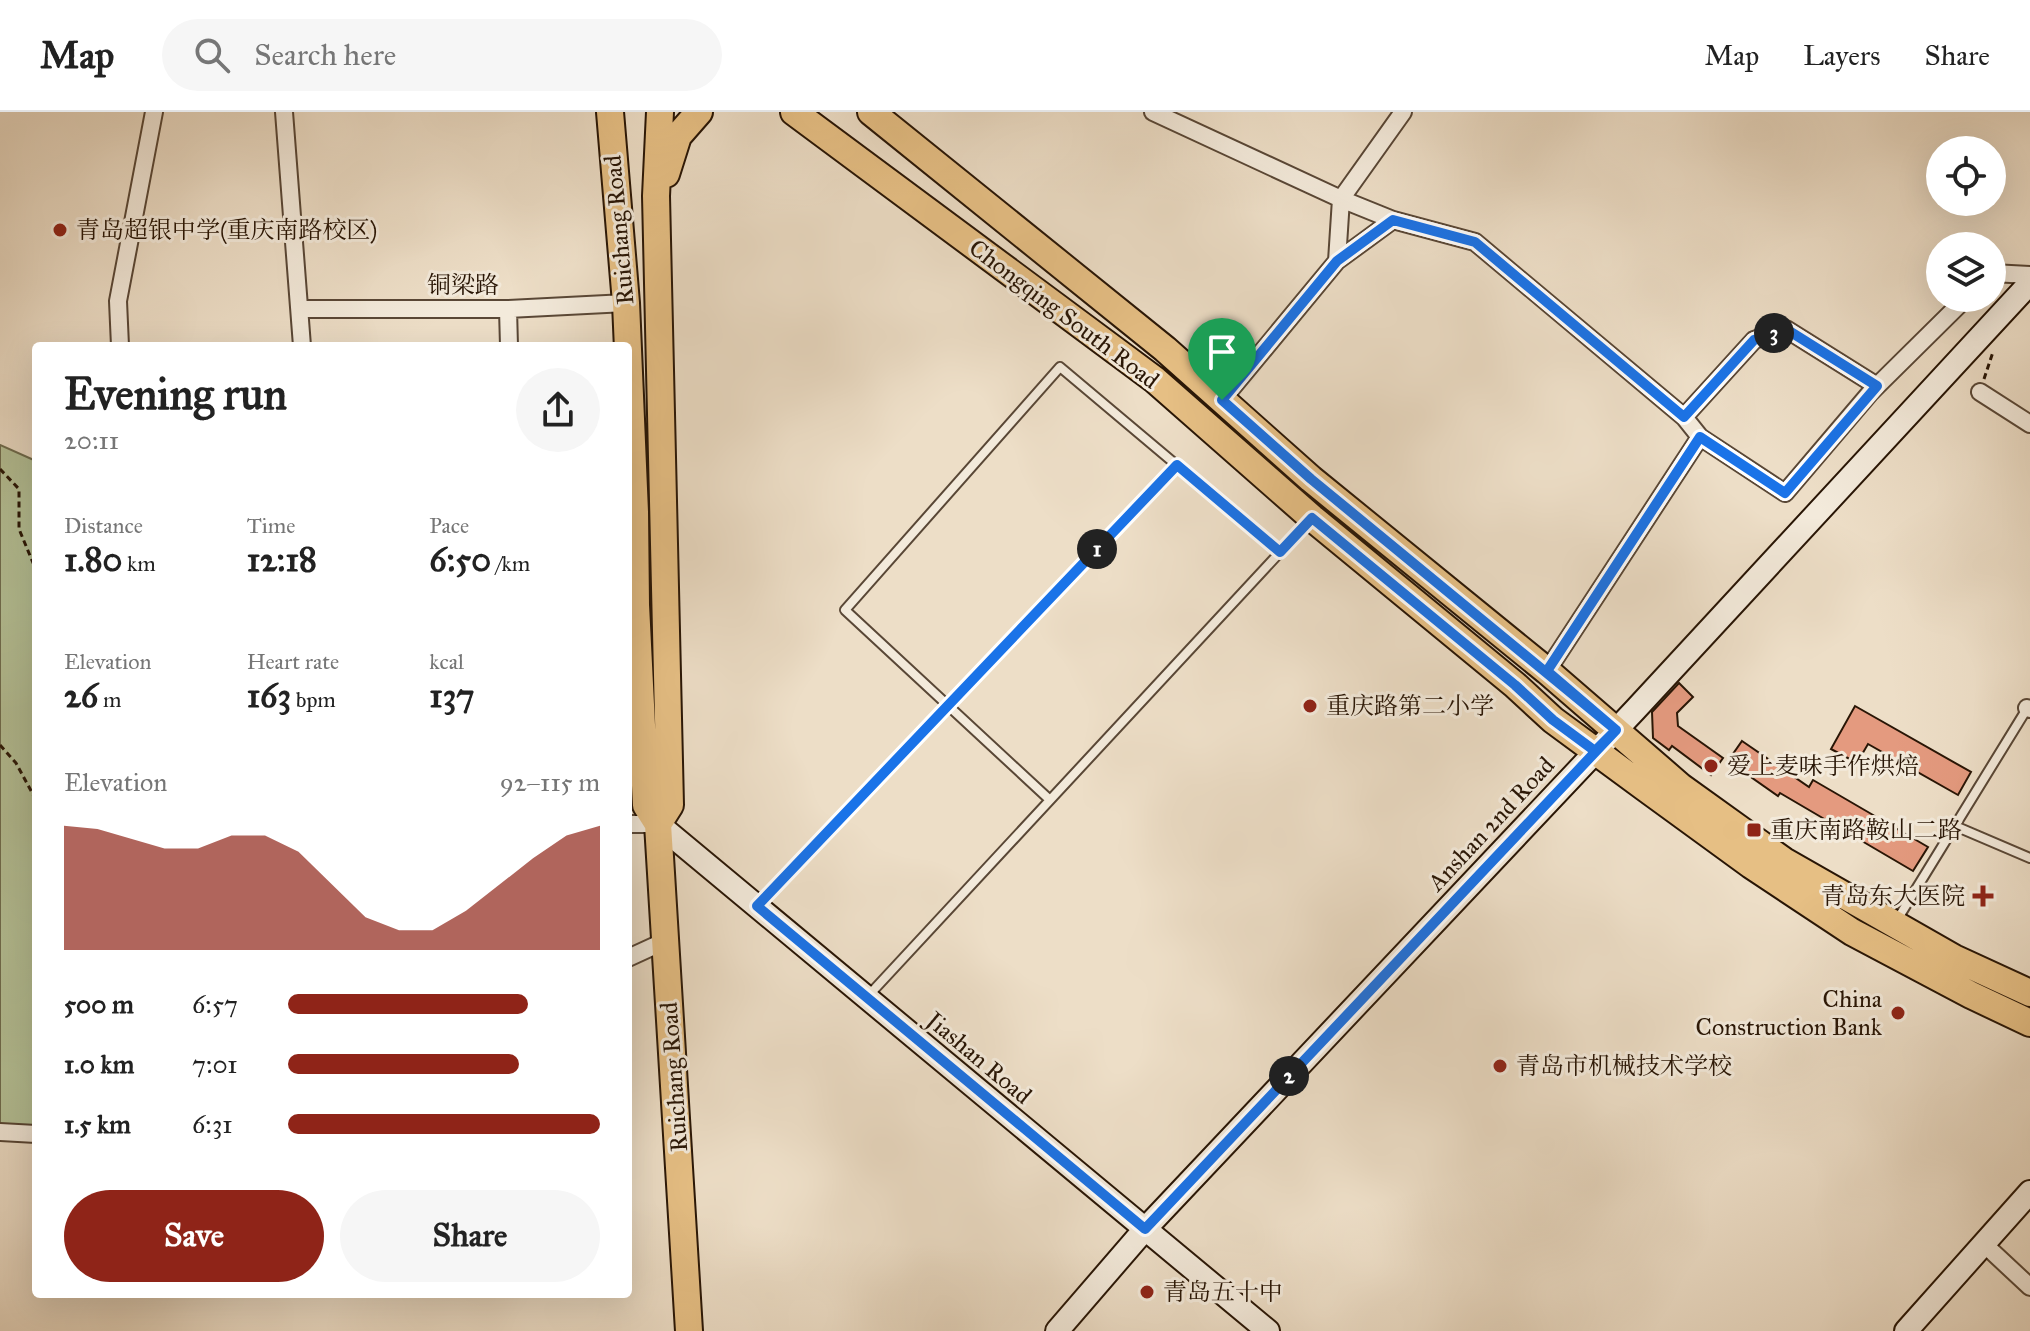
<!DOCTYPE html>
<html lang="en">
<head>
<meta charset="utf-8">
<style>
	:root { --surface:#fff; --page:#f6f6f6; --text:#222; --muted:#767676; --line:#e0e0e0; --accent:#8f2418 }
	body { margin:0; font-family:"IM FELL Great Primer","Noto Serif SC",serif; background:var(--page); color:var(--text); height:100vh; display:flex; flex-direction:column; font-size:30px; white-space:nowrap }
	* { box-sizing:border-box; margin:0 }
	p { font-size:26px; color:var(--muted) }
	.icon { flex:none; width:44px; height:44px; fill:none; stroke:currentColor; stroke-width:2; stroke-linecap:round; stroke-linejoin:round }
	.map { position:relative; flex:1; overflow:hidden }
	.panel { position:absolute; left:32px; top:230px; width:600px; height:956px; display:flex; flex-direction:column; background:var(--surface); border-radius:8px; box-shadow:0 8px 32px #0002 }
	.panel>* { flex:none }
	.fabs { position:absolute; left:1926px; top:24px; display:grid; gap:16px }
	.fabs a { display:grid; place-items:center; width:80px; height:80px; border-radius:50%; background:var(--surface); box-shadow:0 8px 32px #0002; font-size:40px }
	.pin { position:absolute; display:grid; place-items:center; width:68px; height:68px; color:#fff; margin:-82px -34px; border-radius:50% 50% 50% 0; rotate:-45deg; box-shadow:0 0 8px #0007 }
	.pin .icon { rotate:45deg }
	.km { position:absolute; width:40px; height:40px; margin:-20px; border-radius:50%; background:#222; color:#fff; font-size:22px; line-height:40px; text-align:center }
	.round { display:grid; place-items:center; flex:none; width:84px; height:84px; border-radius:42px; background:var(--page) }
	.summary { display:flex; align-items:center; justify-content:space-between; height:136px; padding:0 32px }
	h1 { font-size:44px; font-weight:700; line-height:60px }
	.stats { display:grid; grid-template-columns:repeat(3,1fr); gap:12px; height:136px; padding:8px 32px }
	.stats div { display:grid; align-content:center }
	.stats b { font-size:34px; font-weight:700 }
	.stats small { font-size:22px; font-weight:400 }
	.stats p { font-size:22px }
	.chart { height:224px; padding:16px 32px }
	.chart p { display:flex; justify-content:space-between }
	.chart svg { width:100%; height:144px; margin-top:8px; fill:var(--accent); opacity:.7 }
	.cta { display:flex; gap:16px; margin-top:auto; padding:16px 32px }
	.cta a { flex:1; height:92px; border-radius:48px; background:var(--accent); color:#fff; font-size:32px; font-weight:700; line-height:92px; text-align:center }
	.cta a+a { background:var(--page); color:var(--text) }
	ul { padding:0 32px; list-style:none; font-size:26px }
	li { display:grid; grid-template-columns:128px 96px 1fr; align-items:center; height:60px }
	li i { height:20px; border-radius:10px; background:var(--accent) }
	header { display:flex; align-items:center; gap:48px; box-sizing:border-box; height:112px; padding:0 40px; background:var(--surface); border-bottom:2px solid var(--line) }
	header strong { font-size:38px }
	nav { display:flex; gap:44px; margin-inline-start:auto; font-size:28px }
	.search { width:560px; height:72px; background:var(--page); display:flex; align-items:center; gap:20px; box-sizing:border-box; padding:0 28px; border-radius:44px; color:var(--muted); font-size:30px }
	.map>svg:first-child { display:block }
	.green { fill:#b5c298; stroke:#6e6c4e; stroke-width:2 }
	.building { fill:#e49a7f; stroke:#281505; stroke-width:2 }
	.lines { fill:none; stroke-linecap:round; stroke-linejoin:round }
	.lane-casing { stroke:#594736; stroke-width:12 }
	.street-casing { stroke:#594736; stroke-width:20 }
	.secondary-casing { stroke:#281505; stroke-width:26 }
	.primary-casing { stroke:#281505; stroke-width:30 }
	.path { stroke:#281505; stroke-width:3; stroke-dasharray:6 4; stroke-linecap:butt }
	.lane { stroke:#f3eadb; stroke-width:8 }
	.street { stroke:#f3eadb; stroke-width:16 }
	.secondary { stroke:#f3eadb; stroke-width:22 }
	.primary { stroke:#e6bf84; stroke-width:26 }
	.route-casing { stroke:#fff; stroke-width:16 }
	.route { stroke:#1a73e8; stroke-width:10 }
	.poi-dot { fill:#8f2418; stroke:#f3eadb; stroke-width:3 }
	.labels { text-anchor:middle; stroke-width:6; stroke-linejoin:round; paint-order:stroke }
	.poi-label { font-size:24px; fill:#281505; stroke:#f3eadb; text-anchor:start }
	.street-label { font-size:24px; fill:#281505; stroke:#f3eadb }
</style>
</head>
<body>
<header>
<strong>Map</strong>
<div class="search"><svg class="icon" aria-label="search" viewBox="0 0 24 24"><circle cx="10" cy="10" r="6"/><path d="M15 15l6 6"/></svg>Search here</div>
<nav><a>Map</a><a>Layers</a><a>Share</a></nav>
</header>
<div class="map">
<svg width="2030" height="1219" viewBox="0 0 2030 1219">
	<rect width="100%" height="100%" fill="#eddec7"/>
	<filter id="stains"><feTurbulence type="fractalNoise" baseFrequency=".0025" numOctaves="4"/><feColorMatrix values="0 0 0 0 .2 0 0 0 0 .09 0 0 0 0 .02 0 0 0 .5 -.17"/></filter>
	<radialGradient id="worn" r=".72"><stop offset=".6" stop-color="#630" stop-opacity="0"/><stop offset="1" stop-color="#630" stop-opacity=".3"/></radialGradient>
	<!-- green -->
	<path class="green" d="M0,333L36,349V1028H0Z"/>
	<!-- building -->
	<path class="building" d="M1679,571L1693,585L1677,601L1678,614L1723,646L1711,663L1672,634L1669,638L1653,626L1652,600Z
		M1855,594L1971,660L1958,683L1868,632L1857,651L1831,637Z
		M1742,629L1809,675L1813,668L1928,735L1913,759L1780,681L1778,684L1728,649Z"/>
	<g class="lines">
		<defs>
			<path id="lane" d="M1050,688L845,498L1060,255L1280,440
				M1955,714L2030,746
				M757,793L1177,353
				M1897,808L2028,595
				M869,883L1309,409"/>
			<path id="street" d="M284,0L302,234
				M1153,0L1341,87L1393,108
				M1337,149L1393,108L1475,130L1684,305
				M1992,161L2030,163
				M300,197H508L626,191
				M508,197L509,234
				M120,234L118,189L154,0
				M1877,274L1786,217L1754,228L1684,305L1700,325L1785,381L1870,281L1877,274L1966,186
				M1980,280L2030,312
				M1222,288L1337,149L1341,87L1403,0
				M1547,559L1700,325
				M2027,596L2030,597
				M628,712H658
				M628,846L665,829
				M0,1020L36,1022
				M1984,1132L2030,1175"/>
			<path id="secondary" d="M658,712L1268,1219
				M1057,1219L1145,1117L1635,598L2030,171
				M1906,1219L2030,1080"/>
			<path id="primary" d="M610,0L626,191L635,400L636,493L646,693L658,712L689,1219
				M794,0L1155,268L1312,406L1515,573L1553,608L1644,675L1751,753L1852,820L1971,883L2030,911
				M871,0L1165,237L1311,367L1547,559L1681,675L1784,749L1954,846L2030,881
				M666,62L678,24L699,0
				M658,712L670,693L656,84L660,0"/>
		</defs>
		<!-- lane casing -->
		<use href="#lane" class="lane-casing"/>
		<!-- street casing -->
		<use href="#street" class="street-casing"/>
		<!-- secondary casing -->
		<use href="#secondary" class="secondary-casing"/>
		<!-- primary casing -->
		<use href="#primary" class="primary-casing"/>
		<!-- path -->
		<path class="path" d="M1984,267L1993,240
			M0,357L19,377V417L36,458
			M0,633L16,651L36,688"/>
		<!-- lane -->
		<use href="#lane" class="lane"/>
		<!-- street -->
		<use href="#street" class="street"/>
		<!-- secondary -->
		<use href="#secondary" class="secondary"/>
		<!-- primary -->
		<use href="#primary" class="primary"/>
	</g>
	<g class="lines">
		<defs>
			<path id="route" d="M1222,288L1311,367L1616,618L1595,639L1553,608L1515,573L1312,406L1280,440L1177,353L757,794L1145,1117L1616,618L1547,559L1700,325L1785,381L1877,274L1786,217L1754,228L1684,305L1475,130L1393,108L1337,149L1222,288"/>
		</defs>
		<!-- route casing -->
		<use href="#route" class="route-casing"/>
		<!-- route -->
		<use href="#route" class="route"/>
	</g>
	<!-- markers -->
	<g class="poi-dot">
		<circle cx="60" cy="118" r="8"/>
		<circle cx="1310" cy="594" r="8"/>
		<circle cx="1711" cy="654" r="8"/>
		<rect x="1746" y="710" width="16" height="16" rx="4"/>
		<path d="M1979 772h8v8h8v8h-8v8h-8v-8h-8v-8h8z"/>
		<circle cx="1898" cy="901" r="8"/>
		<circle cx="1500" cy="954" r="8"/>
		<circle cx="1147" cy="1180" r="8"/>
	</g>
	<g class="labels">
		<!-- poi labels -->
		<g class="poi-label">
			<text x="76" y="126">青岛超银中学(重庆南路校区)</text>
			<text x="1326" y="602">重庆路第二小学</text>
			<text x="1727" y="662">爱上麦味手作烘焙</text>
			<text x="1770" y="726">重庆南路鞍山二路</text>
			<text x="1965" y="792" text-anchor="end">青岛东大医院</text>
			<text x="1882" y="895" text-anchor="end">China<tspan x="1882" dy="28">Construction Bank</tspan></text>
			<text x="1516" y="962">青岛市机械技术学校</text>
			<text x="1163" y="1188">青岛五十中</text>
		</g>
		<!-- street labels -->
		<g class="street-label">
			<text transform="translate(619 118) rotate(-95)" y="8">Ruichang Road</text>
			<text x="463" y="181">铜梁路</text>
			<text transform="translate(1064 202) rotate(37)" y="8">Chongqing South Road</text>
			<text transform="translate(1491 712) rotate(-47)" y="8">Anshan 2nd Road</text>
			<text transform="translate(979 946) rotate(40)" y="8">Jiashan Road</text>
			<text transform="translate(674 965) rotate(-94)" y="8">Ruichang Road</text>
		</g>
	</g>
	<rect width="100%" height="100%" filter="url(#stains)"/>
	<rect width="100%" height="100%" fill="url(#worn)"/>
</svg>
<div class="fabs">
<a><svg class="icon" aria-label="locate" viewBox="0 0 24 24"><circle cx="12" cy="12" r="6"/><path d="M12 2v4M12 18v4M2 12h4M18 12h4"/></svg></a>
<a><svg class="icon" aria-label="layers" viewBox="0 0 24 24"><path d="M12 4l9 5-9 5-9-5zM3 14l9 5 9-5"/></svg></a>
</div>
<div class="pin" style="left:1222px;top:288px;background:#1e9e55"><svg class="icon" aria-label="arrive" viewBox="0 0 24 24"><path d="M6 21V4h12l-3 4 3 4H6"/></svg></div>
<b class="km" style="left:1097px;top:437px">1</b>
<b class="km" style="left:1289px;top:964px">2</b>
<b class="km" style="left:1774px;top:221px">3</b>
<section class="panel">
<div class="summary"><div><h1>Evening run</h1><p>20:11</p></div><a class="round"><svg class="icon" aria-label="share" viewBox="0 0 24 24"><path d="M12 15V3M7 8l5-5 5 5M5 13v7h14v-7"/></svg></a></div>
<div class="stats">
<div><p>Distance</p><b>1.80<small> km</small></b></div>
<div><p>Time</p><b>12:18</b></div>
<div><p>Pace</p><b>6:50<small> /km</small></b></div>
</div>
<div class="stats">
<div><p>Elevation</p><b>26<small> m</small></b></div>
<div><p>Heart rate</p><b>163<small> bpm</small></b></div>
<div><p>kcal</p><b>137</b></div>
</div>
<div class="chart"><p><span>Elevation</span>92–115 m</p>
<svg viewBox="0 0 160 44" preserveAspectRatio="none"><path d="M0 44V6L10 7L20 10L30 13L40 13L50 9L60 9L70 14L80 24L90 34L100 38L110 38L120 32L130 24L140 16L150 9L160 6V44z"/></svg>
</div>
<ul>
<li><b>500 m</b>6:57<i style="width:77%"></i></li>
<li><b>1.0 km</b>7:01<i style="width:74%"></i></li>
<li><b>1.5 km</b>6:31<i style="width:100%"></i></li>
</ul>
<div class="cta"><a>Save</a><a>Share</a></div>
</section>
</div>
</body>
</html>
